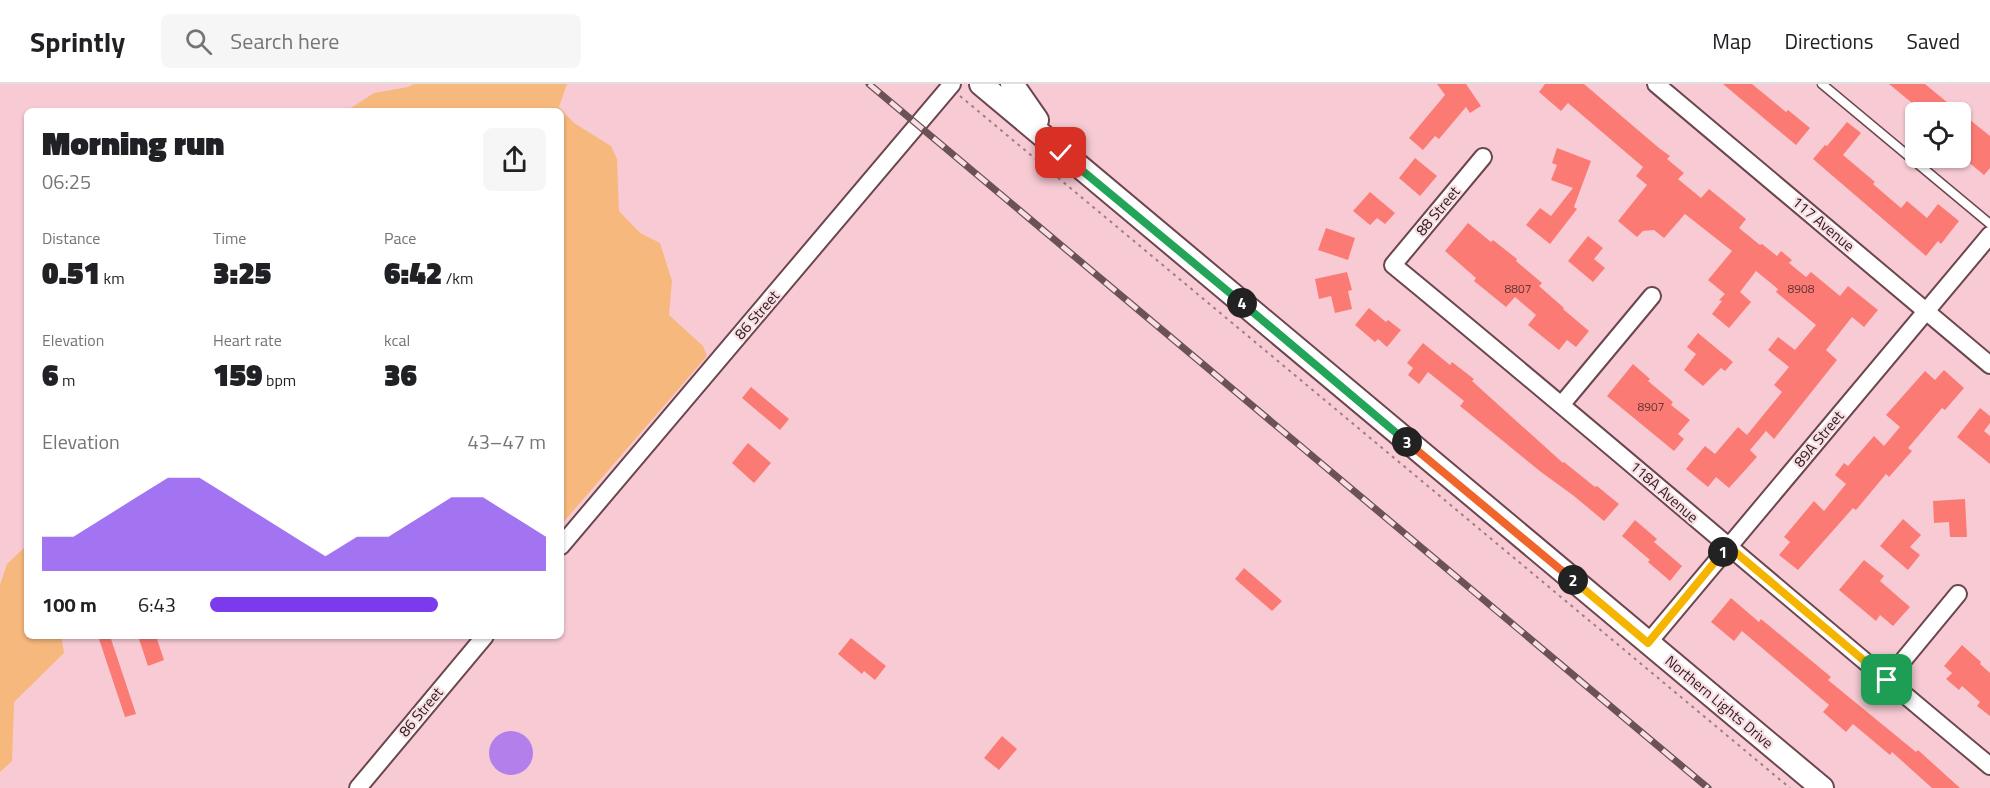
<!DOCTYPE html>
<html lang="en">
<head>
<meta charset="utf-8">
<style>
	:root { --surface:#fff; --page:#f6f6f6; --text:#202124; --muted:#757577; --line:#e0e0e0; --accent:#7c3aed }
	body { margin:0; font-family:"Titillium Web",sans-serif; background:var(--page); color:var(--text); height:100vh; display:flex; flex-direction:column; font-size:22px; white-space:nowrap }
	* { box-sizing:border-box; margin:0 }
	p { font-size:20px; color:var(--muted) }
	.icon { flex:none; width:33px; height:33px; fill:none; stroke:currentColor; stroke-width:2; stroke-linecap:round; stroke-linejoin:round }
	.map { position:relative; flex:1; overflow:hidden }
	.sheet { position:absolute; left:24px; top:24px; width:540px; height:531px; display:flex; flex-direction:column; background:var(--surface); border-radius:9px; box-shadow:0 2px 4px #0004 }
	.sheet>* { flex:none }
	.controls { position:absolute; left:1905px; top:18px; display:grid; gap:12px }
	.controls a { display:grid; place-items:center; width:66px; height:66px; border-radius:9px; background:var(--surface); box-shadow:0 2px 4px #0004; font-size:30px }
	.pin { position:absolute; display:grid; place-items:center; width:51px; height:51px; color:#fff; margin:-26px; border-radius:12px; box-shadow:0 3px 9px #0006 }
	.km { position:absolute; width:30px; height:30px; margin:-15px; border-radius:50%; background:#222; color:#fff; font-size:16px; line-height:30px; text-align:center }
	.round { display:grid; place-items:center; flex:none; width:63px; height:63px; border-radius:9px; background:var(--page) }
	.summary { display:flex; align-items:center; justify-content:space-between; height:102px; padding:0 18px }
	h1 { font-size:33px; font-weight:800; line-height:45px }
	.stats { display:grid; grid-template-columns:repeat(3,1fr); gap:9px; height:102px; padding:6px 18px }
	.stats div { display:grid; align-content:center }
	.stats b { font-size:30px; font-weight:800 }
	.stats small { font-size:16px; font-weight:400 }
	.stats p { font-size:16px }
	.chart { height:168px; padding:12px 18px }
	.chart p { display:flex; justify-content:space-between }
	.chart svg { width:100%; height:108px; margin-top:6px; fill:var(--accent); opacity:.7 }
	ul { padding:0 18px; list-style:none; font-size:20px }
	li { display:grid; grid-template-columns:96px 72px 1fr; align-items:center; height:45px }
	li i { height:15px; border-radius:8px; background:var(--accent) }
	header { display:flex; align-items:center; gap:36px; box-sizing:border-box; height:84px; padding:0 30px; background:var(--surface); border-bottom:2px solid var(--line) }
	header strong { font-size:28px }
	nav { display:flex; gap:33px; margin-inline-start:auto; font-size:21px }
	.search { width:420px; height:54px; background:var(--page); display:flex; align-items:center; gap:15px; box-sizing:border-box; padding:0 21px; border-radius:9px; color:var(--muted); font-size:22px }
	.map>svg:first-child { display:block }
	.green { fill:#f6b87c }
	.water { fill:#b380eb }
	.building { fill:#fb7b74 }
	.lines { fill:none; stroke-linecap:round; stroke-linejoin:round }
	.lane-casing { stroke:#6b464e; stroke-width:11 }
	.street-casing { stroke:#6b464e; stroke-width:20 }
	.secondary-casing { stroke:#6b464e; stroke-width:26 }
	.path { stroke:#9e7e84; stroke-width:2; stroke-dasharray:3 4.5; stroke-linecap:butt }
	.lane { stroke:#fff; stroke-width:8 }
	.street { stroke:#fff; stroke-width:16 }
	.secondary { stroke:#fff; stroke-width:22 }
	.rail-casing { stroke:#6b5257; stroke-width:7 }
	.rail { stroke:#f9dee3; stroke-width:4.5; stroke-dasharray:14; stroke-linecap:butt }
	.split-1-casing { stroke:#fff; stroke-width:12 }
	.split-2-casing { stroke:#fff; stroke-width:12 }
	.split-3-casing { stroke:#fff; stroke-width:12 }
	.split-4-casing { stroke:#fff; stroke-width:12 }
	.split-5-casing { stroke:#fff; stroke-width:12 }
	.split-1 { stroke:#f5b400; stroke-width:8 }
	.split-2 { stroke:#f5b400; stroke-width:8 }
	.split-3 { stroke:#f0652b; stroke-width:8 }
	.split-4 { stroke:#22a559; stroke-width:8 }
	.split-5 { stroke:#22a559; stroke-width:8 }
	.labels { text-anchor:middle; stroke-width:4.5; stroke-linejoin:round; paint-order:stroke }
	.number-label { font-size:12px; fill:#603434 }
	.street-label { font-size:15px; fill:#2c1c1f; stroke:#f9dee3 }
</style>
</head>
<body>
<header>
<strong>Sprintly</strong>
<div class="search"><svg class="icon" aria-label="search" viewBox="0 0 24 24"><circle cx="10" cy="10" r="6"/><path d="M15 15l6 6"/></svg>Search here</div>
<nav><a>Map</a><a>Directions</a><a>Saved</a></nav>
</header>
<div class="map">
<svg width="1990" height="704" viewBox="0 0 1990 704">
	<rect width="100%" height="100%" fill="#f8cbd4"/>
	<!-- green -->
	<path class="green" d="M414,0H567L559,23L574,39L611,62L617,75L619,127L640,149L660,159L672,197L669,231L703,262L707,272L561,441V27H346L374,9L408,3Z
		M27,461V552H61L64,569L14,618L12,677L0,688V501L7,480Z"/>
	<!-- water -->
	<path class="water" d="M489 669a22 22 0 1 1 44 0a22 22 0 1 1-44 0Z"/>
	<!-- building -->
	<path class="building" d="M1437,0H1466L1481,22L1470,29L1466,23L1439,55L1435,52L1423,66L1409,54L1445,11Z
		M1545,0H1584L1659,64L1670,72L1667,75L1684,89L1678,95L1701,114L1709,105L1746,135L1739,144L1760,161L1762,160L1777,172L1781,167L1792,176L1789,179L1806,193L1811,188L1840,212L1848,202L1878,226L1864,243L1852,233L1826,266L1837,276L1774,355L1766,347L1750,366L1757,373L1729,404L1716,393L1708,403L1686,385L1705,362L1715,370L1738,343L1747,351L1782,308L1774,301L1789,283L1768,266L1778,253L1795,266L1816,241L1776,208L1778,205L1756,187L1740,208L1751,218L1729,244L1712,230L1722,217L1719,216L1725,210L1708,196L1732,167L1685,130L1664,154L1654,146L1643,147L1637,153L1618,137L1647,101L1636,92L1643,83L1568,19L1561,27L1539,8Z
		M1723,0H1752L1786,28L1788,26L1810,44L1796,61Z
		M1889,0H1925L1959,28H1923Z
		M1960,28L1990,52V84L1984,91L1960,71Z
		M1847,38L1861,49L1843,71L1875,98L1873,100L1901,124L1907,117L1927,134L1938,120L1959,137L1941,160L1938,157L1926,172L1813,75L1825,61L1827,62Z
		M1557,64L1591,77L1574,123L1577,125L1550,160L1526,141L1540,124L1551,132L1573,104L1551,96L1557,81L1552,79Z
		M1415,74L1437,92L1420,112L1399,94Z
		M1370,108L1395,129L1385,140L1377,134L1370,141L1353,127Z
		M1468,139L1491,158L1493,156L1517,175L1516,177L1542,199L1539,202L1564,224L1563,225L1589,247L1576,263L1567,256L1559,266L1528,241L1536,231L1515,213L1506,223L1474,197L1476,194L1445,167Z
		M1326,144L1355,154L1348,176L1318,166Z
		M1588,152L1603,164L1594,175L1605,184L1593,198L1568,177Z
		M1347,188L1352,206L1348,207L1352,225L1335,229L1331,212L1319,215L1315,195Z
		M1369,224L1386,238L1388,236L1401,246L1387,263L1378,255L1375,258L1355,241Z
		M1698,249L1733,278L1725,287L1721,284L1703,302L1684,286L1696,270L1687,263Z
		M1423,259L1450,281L1452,278L1474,295L1472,297L1563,379L1564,378L1595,403L1597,402L1619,420L1604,437L1574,412L1541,388L1460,322L1464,317L1428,288L1419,300L1408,291L1413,284L1407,279Z
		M1633,280L1650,295L1648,297L1673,318L1671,321L1690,336L1678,350L1684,355L1674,367L1607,312Z
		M1944,286L1964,304L1945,326L1942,324L1908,364L1912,367L1889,393L1886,390L1856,426L1853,424L1798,486L1779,471L1790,458L1784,453L1814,417L1824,427L1846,400L1835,391L1844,379L1848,382L1874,352L1884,362L1900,343L1886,331L1925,287L1935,296Z
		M751,303L789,335L780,346L742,314Z
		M1980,324L1990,332V339L1984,347L1990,352V380L1957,353Z
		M748,359L771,379L754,399L732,379Z
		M1965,415L1967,453H1950L1949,438L1934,439L1933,417Z
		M1903,435L1921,451L1910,463L1920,471L1908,486L1880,462Z
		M1635,436L1657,455L1654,458L1682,482L1670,497L1648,478L1650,476L1622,452Z
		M1864,476L1884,492L1880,497L1910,523L1893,542L1880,531L1876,537L1839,506Z
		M1244,484L1282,517L1272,527L1235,495Z
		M1731,514L1759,538L1761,535L1831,593L1828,596L1916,668L1918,666L1960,704H1932L1892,668L1890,671L1853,640L1846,648L1823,628L1829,621L1742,547L1734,557L1711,538Z
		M98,552H110L136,630L125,633Z
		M138,552H156L164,576L148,582Z
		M851,554L886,582L875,596L864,587L862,590L838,570Z
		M1962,561L1981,578L1980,580L1990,589V632L1977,622L1980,618L1962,602L1959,606L1946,595L1952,589L1944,582Z
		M1002,652L1017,665L999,686L984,674Z"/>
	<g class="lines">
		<defs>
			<path id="lane" d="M1822,0L1990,140"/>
			<path id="street" d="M1656,0L1990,281
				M1483,73L1393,181C1594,346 1790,516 1990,682
				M1562,320L1652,212
				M561,462L952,0
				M1648,559L1990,151
				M1887,596L1958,510
				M358,704L485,552"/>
			<path id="secondary" d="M981,0L1822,704
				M1012,0L1037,36"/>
		</defs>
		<!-- lane casing -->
		<use href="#lane" class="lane-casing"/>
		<!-- street casing -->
		<use href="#street" class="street-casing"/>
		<!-- secondary casing -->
		<use href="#secondary" class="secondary-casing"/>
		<!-- path -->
		<path class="path" d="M960,12L1790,704"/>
		<!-- lane -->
		<use href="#lane" class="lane"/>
		<!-- street -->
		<use href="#street" class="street"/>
		<!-- secondary -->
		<use href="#secondary" class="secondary"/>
		<defs>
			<path id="rail" d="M869,0L1708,704"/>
		</defs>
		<!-- rail casing -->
		<use href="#rail" class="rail-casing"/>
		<!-- rail -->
		<use href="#rail" class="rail"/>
	</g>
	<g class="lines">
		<defs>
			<path id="split-1" d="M1723,468L1728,462L1887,596"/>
			<path id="split-2" d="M1573,496L1648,559L1723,468"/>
			<path id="split-3" d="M1407,358L1573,496"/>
			<path id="split-4" d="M1242,219L1407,358"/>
			<path id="split-5" d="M1061,69L1242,219"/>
		</defs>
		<!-- split-1 casing -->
		<use href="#split-1" class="split-1-casing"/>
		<!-- split-2 casing -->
		<use href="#split-2" class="split-2-casing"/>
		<!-- split-3 casing -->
		<use href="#split-3" class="split-3-casing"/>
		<!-- split-4 casing -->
		<use href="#split-4" class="split-4-casing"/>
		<!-- split-5 casing -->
		<use href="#split-5" class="split-5-casing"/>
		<!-- split-1 -->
		<use href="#split-1" class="split-1"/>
		<!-- split-2 -->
		<use href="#split-2" class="split-2"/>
		<!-- split-3 -->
		<use href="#split-3" class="split-3"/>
		<!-- split-4 -->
		<use href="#split-4" class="split-4"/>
		<!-- split-5 -->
		<use href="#split-5" class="split-5"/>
	</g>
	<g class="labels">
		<!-- number labels -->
		<g class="number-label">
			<text x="1518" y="209">8807</text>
			<text x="1801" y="209">8908</text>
			<text x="1651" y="327">8907</text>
		</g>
		<!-- street labels -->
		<g class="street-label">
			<text transform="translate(1438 127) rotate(-50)" y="5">88 Street</text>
			<text transform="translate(1823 140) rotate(40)" y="5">117 Avenue</text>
			<text transform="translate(757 231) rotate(-49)" y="5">86 Street</text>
			<text transform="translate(1819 355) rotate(-50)" y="5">89A Street</text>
			<text transform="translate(1664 408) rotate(41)" y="5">118A Avenue</text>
			<text transform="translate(1719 618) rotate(40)" y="5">Northern Lights Drive</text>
			<text transform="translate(421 628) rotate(-50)" y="5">86 Street</text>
		</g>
	</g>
</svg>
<div class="controls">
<a><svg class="icon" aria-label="locate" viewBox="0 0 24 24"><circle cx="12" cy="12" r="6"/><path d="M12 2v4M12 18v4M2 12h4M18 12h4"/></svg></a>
</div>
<div class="pin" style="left:1887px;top:596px;background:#1e9e55"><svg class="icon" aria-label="arrive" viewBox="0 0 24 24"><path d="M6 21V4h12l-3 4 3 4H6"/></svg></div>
<div class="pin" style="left:1061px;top:69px;background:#d93025"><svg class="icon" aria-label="check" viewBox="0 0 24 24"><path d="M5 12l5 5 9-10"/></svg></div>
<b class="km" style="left:1723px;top:468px">1</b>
<b class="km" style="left:1573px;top:496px">2</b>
<b class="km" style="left:1407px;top:358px">3</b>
<b class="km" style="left:1242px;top:219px">4</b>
<section class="sheet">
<div class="summary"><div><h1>Morning run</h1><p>06:25</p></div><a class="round"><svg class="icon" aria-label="share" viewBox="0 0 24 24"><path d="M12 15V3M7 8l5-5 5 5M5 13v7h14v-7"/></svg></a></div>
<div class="stats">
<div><p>Distance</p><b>0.51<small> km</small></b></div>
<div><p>Time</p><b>3:25</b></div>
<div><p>Pace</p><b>6:42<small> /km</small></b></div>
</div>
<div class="stats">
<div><p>Elevation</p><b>6<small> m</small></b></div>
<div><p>Heart rate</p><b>159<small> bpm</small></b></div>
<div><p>kcal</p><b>36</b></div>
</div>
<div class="chart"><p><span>Elevation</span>43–47 m</p>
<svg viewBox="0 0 160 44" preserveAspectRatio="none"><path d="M0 44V30L10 30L20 22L30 14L40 6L50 6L60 14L70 22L80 30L90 38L100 30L110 30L120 22L130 14L140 14L150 22L160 30V44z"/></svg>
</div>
<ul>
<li><b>100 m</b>6:43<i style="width:68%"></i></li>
</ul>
</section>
</div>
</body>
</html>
